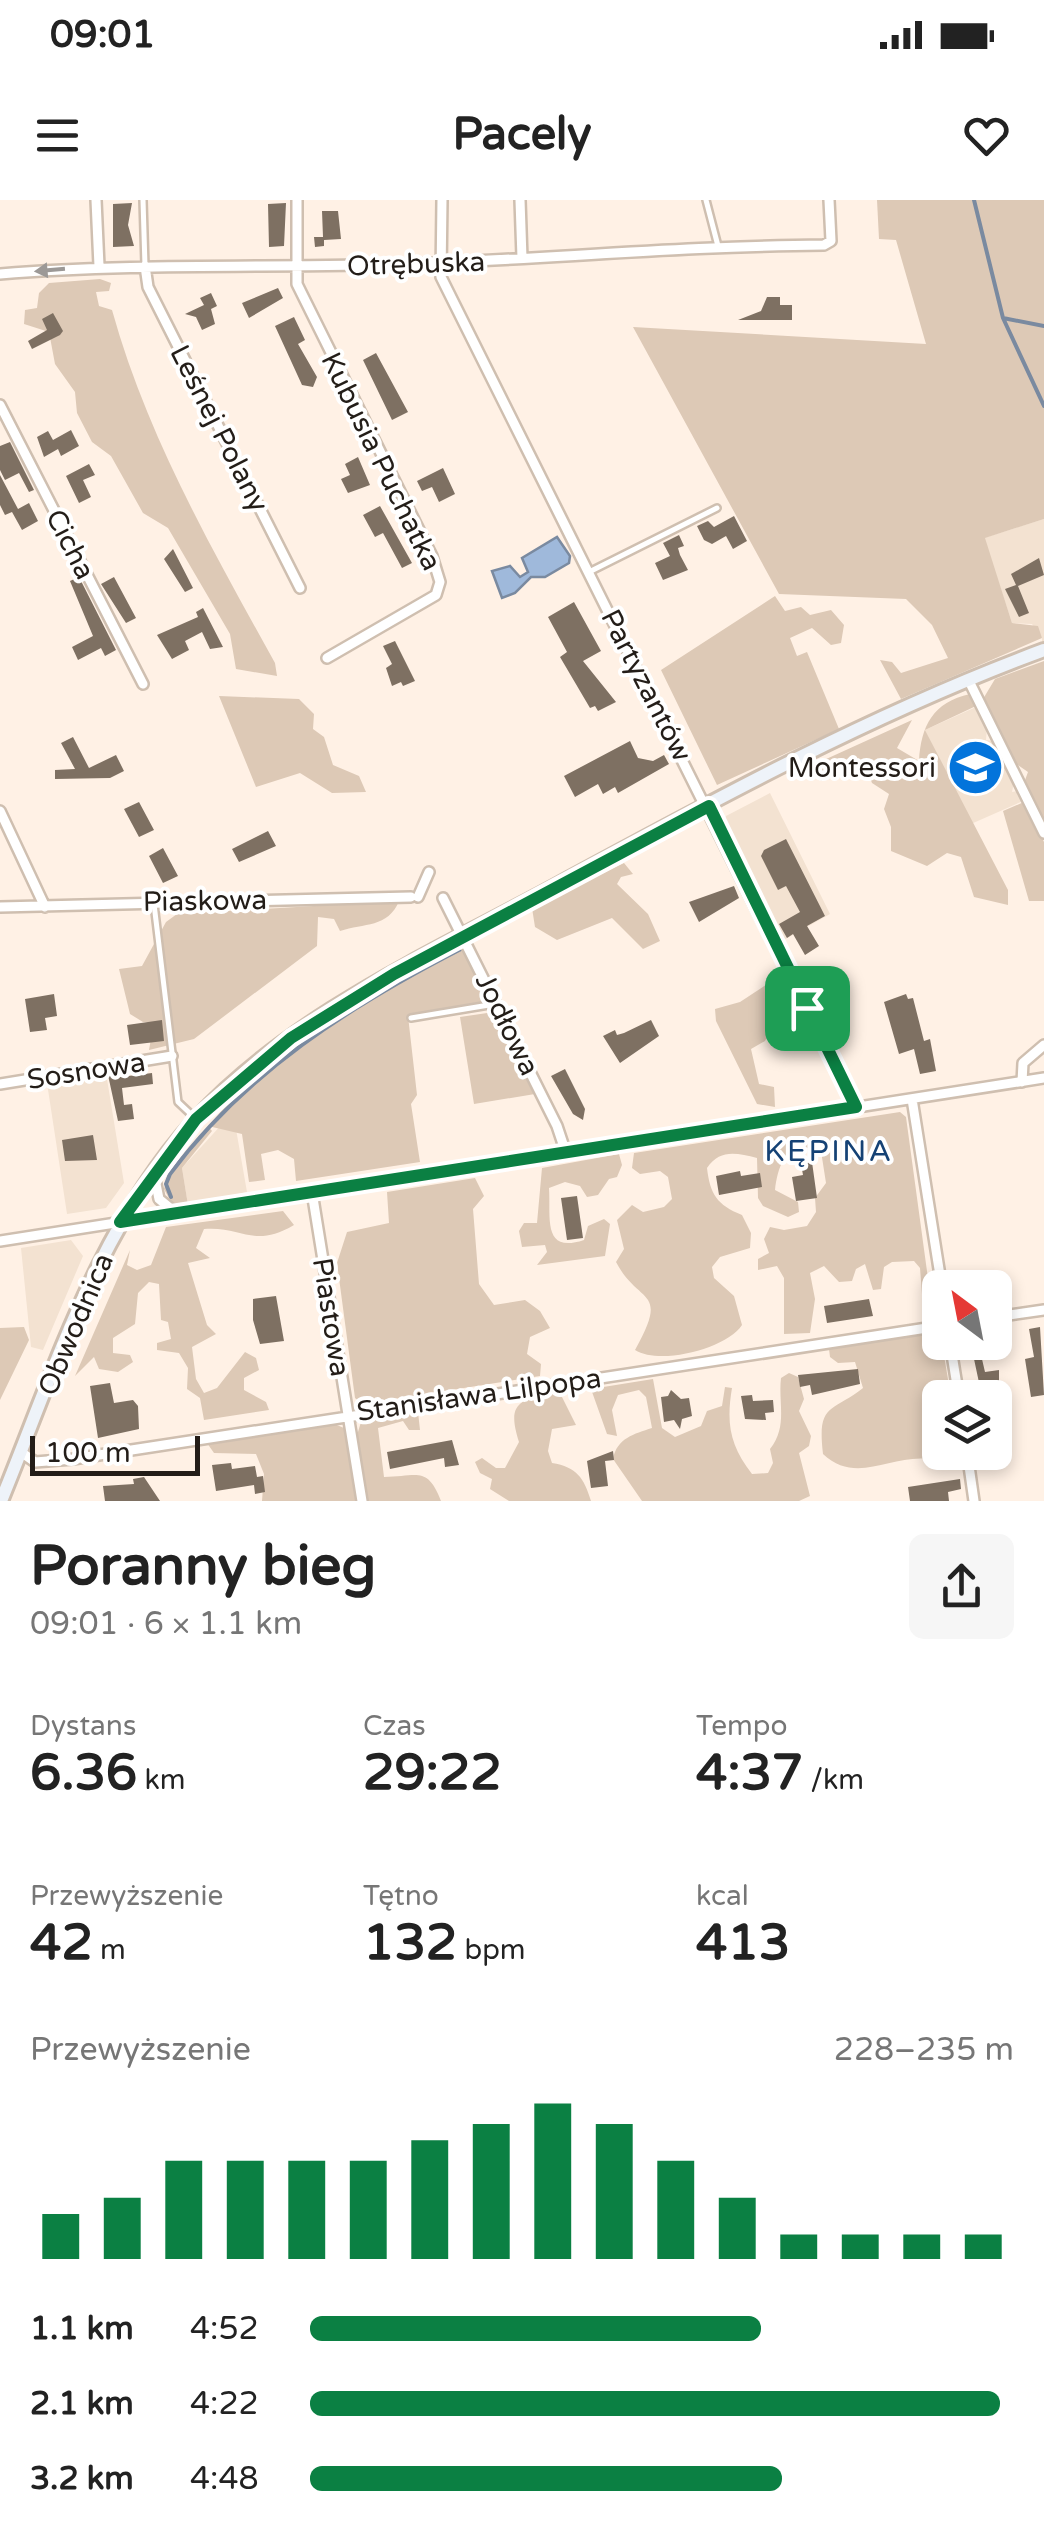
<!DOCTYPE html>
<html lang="pl">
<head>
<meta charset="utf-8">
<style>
	:root { --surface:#fff; --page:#f6f6f6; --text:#222; --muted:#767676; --accent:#0b8043 }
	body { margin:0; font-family:"Varela Round",sans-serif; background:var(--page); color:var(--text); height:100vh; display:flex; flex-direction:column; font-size:38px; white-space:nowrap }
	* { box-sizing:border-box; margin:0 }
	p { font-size:32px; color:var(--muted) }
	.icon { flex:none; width:55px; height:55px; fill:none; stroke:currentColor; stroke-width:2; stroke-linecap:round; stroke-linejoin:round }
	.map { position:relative; height:1301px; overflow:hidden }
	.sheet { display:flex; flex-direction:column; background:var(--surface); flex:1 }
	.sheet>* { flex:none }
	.needle { width:65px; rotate:328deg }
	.tools { position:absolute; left:922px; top:1070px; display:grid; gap:20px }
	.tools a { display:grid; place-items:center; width:90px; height:90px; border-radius:15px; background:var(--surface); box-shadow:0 5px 15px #0003; font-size:50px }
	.scale { position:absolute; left:30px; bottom:25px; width:170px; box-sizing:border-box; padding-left:10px; border:5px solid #231d18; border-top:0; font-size:28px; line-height:35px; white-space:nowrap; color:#231d18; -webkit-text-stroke:8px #fff; paint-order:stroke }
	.pin { position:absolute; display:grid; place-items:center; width:85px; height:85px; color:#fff; margin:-42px; border-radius:20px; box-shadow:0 5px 15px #0006 }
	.round { display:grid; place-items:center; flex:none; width:105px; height:105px; border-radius:15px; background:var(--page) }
	.headline { display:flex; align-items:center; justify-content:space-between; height:170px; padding:0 30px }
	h1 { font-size:55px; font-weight:800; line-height:75px }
	.metrics { display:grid; grid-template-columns:repeat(3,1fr); gap:15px; height:170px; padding:10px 30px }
	.metrics div { display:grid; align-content:center }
	.metrics b { font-size:50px; font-weight:800 }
	.metrics small { font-size:28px; font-weight:400 }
	.metrics p { font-size:28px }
	.chart { height:280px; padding:20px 30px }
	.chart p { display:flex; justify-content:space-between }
	.chart svg { width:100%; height:180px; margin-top:10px; stroke:var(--accent); stroke-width:6 }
	ul { padding:0 30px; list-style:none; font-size:32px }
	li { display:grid; grid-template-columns:160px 120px 1fr; align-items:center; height:75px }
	li i { height:25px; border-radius:12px; background:var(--accent) }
	.status { display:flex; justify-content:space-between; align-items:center; height:70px; padding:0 50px; background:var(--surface); direction:ltr }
	.status svg { height:28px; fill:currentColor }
	header { display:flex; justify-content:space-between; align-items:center; height:130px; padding:0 30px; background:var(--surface); font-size:45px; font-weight:800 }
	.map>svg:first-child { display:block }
	.built { fill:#f3e2d1 }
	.green { fill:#ddc9b6 }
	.water { fill:#9fb9db; stroke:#7a8aa0; stroke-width:2.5 }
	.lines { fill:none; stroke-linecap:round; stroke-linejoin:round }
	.stream { stroke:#7a8aa0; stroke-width:4 }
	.building { fill:#7e7062 }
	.lane-casing { stroke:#cfbfb0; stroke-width:10 }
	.street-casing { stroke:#cfbfb0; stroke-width:14 }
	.secondary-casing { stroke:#cfbfb0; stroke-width:18 }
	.lane { stroke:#fff; stroke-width:5 }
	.street { stroke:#fff; stroke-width:9 }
	.secondary { stroke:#eef3f9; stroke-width:12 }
	.oneway { fill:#9c9997 }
	.route-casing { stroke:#fff; stroke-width:20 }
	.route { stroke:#0b8043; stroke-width:12 }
	.labels { text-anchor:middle; stroke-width:8; stroke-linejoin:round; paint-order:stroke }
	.street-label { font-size:28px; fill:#231d18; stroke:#fff }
	.poi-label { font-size:28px; fill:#231d18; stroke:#fff; text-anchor:end }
	.neighbourhood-label { font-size:30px; letter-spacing:2.5px; fill:#154275; stroke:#fff }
</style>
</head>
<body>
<div class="status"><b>09:01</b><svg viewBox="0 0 49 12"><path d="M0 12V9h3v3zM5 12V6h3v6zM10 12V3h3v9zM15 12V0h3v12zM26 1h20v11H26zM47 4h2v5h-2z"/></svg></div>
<header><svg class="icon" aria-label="menu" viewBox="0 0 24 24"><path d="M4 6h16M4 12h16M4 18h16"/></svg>Pacely<svg class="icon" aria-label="heart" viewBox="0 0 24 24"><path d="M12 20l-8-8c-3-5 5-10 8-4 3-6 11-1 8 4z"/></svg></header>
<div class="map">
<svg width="1044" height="1301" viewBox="0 0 1044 1301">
	<rect width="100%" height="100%" fill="#fff1e5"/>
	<!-- built -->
	<path class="built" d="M1044,319V450L1042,451V438L1032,424L1012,423L984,338Z
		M976,507L987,528L986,540L993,541L1014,582L1012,592L1018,591L1023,601L971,624L925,530Z
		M770,593L830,714L782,741L724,622L726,616Z
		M106,873L124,983L106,1008L67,1014L47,883Z
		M233,912L247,992L188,1005L182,968Z
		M71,1040L83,1056L43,1150L31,1147L21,1048Z"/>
	<!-- green -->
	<path class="green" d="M877,0H1044V319L985,338L1012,423L1038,426L1042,438L901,499L880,460L892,462L901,473L948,458L932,425L906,399L779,394L633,127L926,144L896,40L879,39Z
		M100,79L111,83L109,91L96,92L99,106L112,110C147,236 212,349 275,463L277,476L236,469L230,434L168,328L143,313L111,256L92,242L77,213L75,192L55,164L49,132L24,124L25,110L37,108L39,93L49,83Z
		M775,396L785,411L801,407L810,415L831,410L844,425L841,443L831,445L812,428L790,438L797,456L807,452L839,529L717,585L661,470Z
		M1044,461V624L1024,583L1028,572L1012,561L983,499L995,479Z
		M970,494L976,506L925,530L1008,690V705L974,697L961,657L947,653L927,666L891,651V627L884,609L889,594L872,583L866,567L821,581L813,565L912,520L897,548L919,561C921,526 933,502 970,494Z
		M219,496L299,499L314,514L313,529L324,537L333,565L359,576L366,592L332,593L300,573L256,587Z
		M1024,602L1044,642V701H1029L1003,611Z
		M624,663L633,674L621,677L617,684L648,714L660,741L643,749L612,718L557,740L535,727L532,708Z
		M399,701C388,728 364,723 340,731L334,719L318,717L317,746L194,839L149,850L154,822H143L130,814L119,769L142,766L166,722L177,714Z
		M461,743L491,802L408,816L417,895L411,904L420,962L296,981L294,959L278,950L261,954L265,980L249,982L242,934L208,926L212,931L182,968L188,1005L172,1004L164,989L168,973L250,878Z
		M778,777L812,841L789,835L784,821L774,824L765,841L751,849L759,884L774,887L775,907L757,904L716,821L715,809L740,802Z
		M494,812L535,894L474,904L460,817Z
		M900,912L906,917L932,1108L923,1107L920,1068L914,1061L892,1062L884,1067L881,1089L873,1090L865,1064L856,1069L852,1081L839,1082L824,1066L810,1073L815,1099L810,1133L784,1134V1078L777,1066L758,1070V1059L769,1053L764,1039L770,1027L784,1030L807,1026L816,1012L815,998L826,983L821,951C789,939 778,962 775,990L798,1002L799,1012L788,1017L763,1006L758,998L757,958C736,953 720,949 707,968C710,994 717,1005 742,1015L751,1033L750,1048L720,1057L712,1067L714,1078L734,1096L742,1125C727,1148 661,1166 635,1150C670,1087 639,1106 616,1062L624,1049L617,1020L632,1005L643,1012L664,1007L672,999L668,977L660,971L640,974L632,968L634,953Z
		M619,954L622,965L617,977L609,979L598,995L587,997L580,986L565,982L549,988C551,1018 542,1054 584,1040L588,1026L604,1019L610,1024L605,1056L537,1065L547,1052L545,1045L522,1047L519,1031L524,1023H537L542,968Z
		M475,978L484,996L473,1009L479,1084L494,1105L525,1100L540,1111L550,1128L530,1137L527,1154L541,1164L540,1176L362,1204L355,1198L337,1063L347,1032L389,1023L387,992Z
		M283,1011L294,1025C253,1049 243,1026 204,1029L196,1048L210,1058L188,1063L207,1125L216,1134L192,1147L196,1179L204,1193L217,1188L245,1152L256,1158L259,1170L244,1178V1190L266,1202L269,1210L204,1220L200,1198L187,1189L188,1168L179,1153L157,1150V1143L171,1139L168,1122L161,1120L159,1084L149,1082L138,1093L135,1124L113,1138V1153L130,1155L133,1162L118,1172L99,1169L94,1157L75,1176L130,1050L127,1065L137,1070L151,1065L166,1027Z
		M24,1127L29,1140L0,1200V1128Z
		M940,1132L951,1197L940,1198V1252L960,1253L957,1269C945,1269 939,1261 928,1259C890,1255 856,1285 823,1254C817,1203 831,1213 863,1188L855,1162L838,1163L830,1157L829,1149Z
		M789,1173L798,1177L804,1199L799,1211L811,1236L809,1246L799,1253L810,1296L799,1301H642L613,1259C617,1238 634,1234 652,1228L646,1197L639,1190L618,1195L612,1210L617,1236L607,1234L591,1189L653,1179L662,1228L675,1237L701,1226L707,1211L722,1206L725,1187L732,1188C726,1224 730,1245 752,1274L768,1273L773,1263L770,1249C788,1226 778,1204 781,1178Z
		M551,1193L562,1197L576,1225L552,1229L548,1251L552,1263C577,1267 584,1278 591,1301H509L490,1289L492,1279L480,1273L475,1262L482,1258L496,1268H505L519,1242C508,1207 515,1200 551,1193Z
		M401,1211L418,1212L420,1230H409L403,1221L378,1228L384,1277C417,1277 427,1265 441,1301H368L357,1235L362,1219Z
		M332,1223L344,1228L356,1301H262L264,1274L256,1254L214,1253L207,1243Z"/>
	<!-- water -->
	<path class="water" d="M557,337L570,356L569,363L545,377H531L515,393L502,398L492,371L510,366L520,377L528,372L522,358Z"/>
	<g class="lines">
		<!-- stream -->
		<path class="stream" d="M974,0L1003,118L1044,126
			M1003,118L1044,206
			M171,997L166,984L170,974C246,872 350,806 461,749"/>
	</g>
	<!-- building -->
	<path class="building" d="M132,3L128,25L134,46L113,47V4Z
		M286,3L284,46L269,47L268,4Z
		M322,11H338L341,39L324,40V46L315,47L314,37H323Z
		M278,88L283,98L249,118L242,103Z
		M211,93L217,106L211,109L215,124L202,130L196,117L185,114L204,105L200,98Z
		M767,97H780V105H792V120H738L761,111Z
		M53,113L63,131L60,135L32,149L28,141L47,130L42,119Z
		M294,117L305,140L298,144L317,177L313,187L302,185L275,126Z
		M376,153L408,212L392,220L363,160Z
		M71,230L79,246L61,256L58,249L44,257L37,237L48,231L53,240Z
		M10,242L34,290L29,292L19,273L5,280L0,270V246Z
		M358,257L370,285L348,293L341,279L350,275L345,264Z
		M89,264L95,275L83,280L91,297L79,303L66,276Z
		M443,268L455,294L439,302L432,287L422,291L417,281Z
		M0,275L18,309L29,303L38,321L22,330L12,312L5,315L0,305Z
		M380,306L412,363L402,368L383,333L375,337L363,315Z
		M734,316L747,341L733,349L726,336L712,344L704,340L697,326L708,321L714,327Z
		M679,335L684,346L678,348L680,355L688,370L663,380L655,363L670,356L663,343Z
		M173,349L193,388L185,392L164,359Z
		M1039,358L1044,375L1018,386L1029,413L1019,417L1005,389L1016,385L1011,374Z
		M79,377L116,450L105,456L101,448L78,460L72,447L93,436L70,381Z
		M114,377L136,418L126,423L101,384Z
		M574,402L601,451L583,461L616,502L598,511L595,506L590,508L560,457L567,452L548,417Z
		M203,408L223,447L210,449L202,432L185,441L189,450L172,459L157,435L198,417L196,412Z
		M395,441L415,481L403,486L401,482L392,486L386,468L392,464L383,446Z
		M73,537L89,568L116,555L124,571L110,578L55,579V570L75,569L61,543Z
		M630,541L638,558L653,561L664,555L669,564L618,593L615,587L603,594L598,584L575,597L564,576Z
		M983,549L991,566L963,579L954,562Z
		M139,602L154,630L139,637L124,609Z
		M268,631L276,646L239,662L232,649Z
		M786,639L825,716L807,726L819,746L805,755L793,734L787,738L779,724L800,712L786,686L778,690L761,656L764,650Z
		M163,648L178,676L163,683L149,656Z
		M734,686L739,698L699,722L689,702Z
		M54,794L57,816L45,818L47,830L30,832L25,799Z
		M906,794L908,799L913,798L924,841L930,839L936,871L920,874L914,849L899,854L884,802Z
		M162,820L164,841L130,845L127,825Z
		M651,820L659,836L620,863L603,836L615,830L617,835L624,833Z
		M565,869L585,909L583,920L573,914L551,876Z
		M119,873L120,877L152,873L153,884L122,888L124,905L132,904L134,919L118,921L108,875Z
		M93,935L97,960L65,961L62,940Z
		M812,962L817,998L796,1001L792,977L803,975L801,964Z
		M740,971L741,976L760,973L762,987L719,995L716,976Z
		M577,996L583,1038L567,1040L561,998Z
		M276,1096L284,1141L260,1144L253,1120V1099Z
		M869,1099L873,1116L827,1123L824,1106Z
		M1040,1127L1044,1195L1031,1197L1025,1159L1034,1157L1029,1129Z
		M964,1142H978L985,1172L999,1170V1189L981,1192L974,1159L968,1160Z
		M858,1169L860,1184L812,1195L810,1185L800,1187L798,1175Z
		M110,1183L114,1203L133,1200L138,1206L139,1229L98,1238L90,1186Z
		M671,1190L681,1199L689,1198L692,1216L682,1219L680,1229L674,1220L664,1222L661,1197L668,1196Z
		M752,1195L753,1201L773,1200L774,1212L765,1213L766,1220L745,1219L741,1196Z
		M452,1240L459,1265L445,1267L444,1258L390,1269L387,1252Z
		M613,1251L614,1260L605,1261L608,1286L591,1288L587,1261Z
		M231,1263L232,1269L255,1266L257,1277L263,1276L265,1292L255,1294L254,1285L216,1291L212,1265Z
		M144,1277L160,1301H105L103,1286L134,1284L133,1279Z
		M960,1279L961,1289L948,1292L949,1301H910L908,1287Z"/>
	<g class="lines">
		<defs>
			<path id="lane" d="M143,0L145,66
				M706,0L718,46
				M589,372L717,308
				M154,704L178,902L196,919
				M411,818L495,804"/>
			<path id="street" d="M96,0L99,66
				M297,0V84L432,356L440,382L436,395L327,458
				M442,0L441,77L855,907
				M520,0L522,58
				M145,66L148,87L300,388
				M0,74C136,63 272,68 408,64C547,59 685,46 824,45L831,41L829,0
				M0,205L143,484
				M969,481L1044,633
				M0,611L45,707
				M418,697L429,672
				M443,698L557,926L566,953
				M0,707L411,697
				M1022,882L1023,863L1044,845
				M0,884L172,856
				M912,899L942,1088
				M154,974L159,999L176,1013
				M312,992L362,1301
				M0,1041L1044,878
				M995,1117L1044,1110
				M950,1142L959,1198
				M21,1252L35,1262L73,1259L940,1126
				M967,1252L974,1301"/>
			<path id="secondary" d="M1,1301C55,1169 98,1027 195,920C287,820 417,760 535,697C699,608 868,515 1044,450"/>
		</defs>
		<!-- lane casing -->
		<use href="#lane" class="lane-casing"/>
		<!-- street casing -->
		<use href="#street" class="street-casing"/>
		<!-- secondary casing -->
		<use href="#secondary" class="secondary-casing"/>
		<!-- lane -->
		<use href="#lane" class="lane"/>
		<!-- street -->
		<use href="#street" class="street"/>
		<!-- secondary -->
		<use href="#secondary" class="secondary"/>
	</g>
	<!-- one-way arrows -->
	<defs><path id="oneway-solid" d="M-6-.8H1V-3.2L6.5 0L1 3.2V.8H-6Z" transform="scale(2.5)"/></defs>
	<use class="oneway" href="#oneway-solid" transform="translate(50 70) rotate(175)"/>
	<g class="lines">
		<defs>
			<path id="route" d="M709,606L856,907L120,1022L196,919L291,838L394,774Z"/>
		</defs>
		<!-- route casing -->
		<use href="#route" class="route-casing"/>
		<!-- route -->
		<use href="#route" class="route"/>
	</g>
	<!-- icons -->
	<defs>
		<symbol id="school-disc" viewBox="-11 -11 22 22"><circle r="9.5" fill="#0374db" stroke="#fff"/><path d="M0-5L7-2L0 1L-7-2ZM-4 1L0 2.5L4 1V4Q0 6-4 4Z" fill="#fff"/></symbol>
	</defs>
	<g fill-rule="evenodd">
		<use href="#school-disc" x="944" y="536" width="63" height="63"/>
	</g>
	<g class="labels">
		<!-- street labels -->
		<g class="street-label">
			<text transform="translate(416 63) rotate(-2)" y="10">Otrębuska</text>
			<text transform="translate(220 228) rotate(63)" y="10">Leśnej Polany</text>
			<text transform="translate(382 261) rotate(64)" y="10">Kubusia Puchatka</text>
			<text transform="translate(71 344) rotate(63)" y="10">Cicha</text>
			<text transform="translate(647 485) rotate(63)" y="10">Partyzantów</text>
			<text transform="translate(205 700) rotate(-1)" y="10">Piaskowa</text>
			<text transform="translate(508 824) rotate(64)" y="10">Jodłowa</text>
			<text transform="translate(86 870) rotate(-9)" y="10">Sosnowa</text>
			<text transform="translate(332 1117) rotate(81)" y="10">Piastowa</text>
			<text transform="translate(75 1124) rotate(-67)" y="10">Obwodnica</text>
			<text transform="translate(479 1194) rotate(-8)" y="10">Stanisława Lilpopa</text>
		</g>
		<!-- poi labels -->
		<g class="poi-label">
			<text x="936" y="577">Montessori</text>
		</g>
		<!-- neighbourhood labels -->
		<g class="neighbourhood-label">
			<text x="829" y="961">KĘPINA</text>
		</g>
	</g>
</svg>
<div class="tools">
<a><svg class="needle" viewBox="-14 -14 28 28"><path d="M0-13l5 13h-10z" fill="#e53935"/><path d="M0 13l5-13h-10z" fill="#767676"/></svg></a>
<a><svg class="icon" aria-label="layers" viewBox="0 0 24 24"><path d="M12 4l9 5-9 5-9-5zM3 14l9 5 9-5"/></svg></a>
</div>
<div class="scale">100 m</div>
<div class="pin" style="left:807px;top:808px;background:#1e9e55"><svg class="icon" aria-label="arrive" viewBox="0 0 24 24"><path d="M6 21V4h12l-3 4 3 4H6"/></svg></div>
</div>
<section class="sheet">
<div class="headline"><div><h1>Poranny bieg</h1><p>09:01 · 6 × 1.1 km</p></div><a class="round"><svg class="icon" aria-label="share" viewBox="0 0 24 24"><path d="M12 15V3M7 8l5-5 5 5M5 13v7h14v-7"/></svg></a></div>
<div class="metrics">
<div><p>Dystans</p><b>6.36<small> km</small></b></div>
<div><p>Czas</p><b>29:22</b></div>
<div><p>Tempo</p><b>4:37<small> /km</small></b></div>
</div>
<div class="metrics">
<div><p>Przewyższenie</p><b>42<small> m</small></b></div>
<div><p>Tętno</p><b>132<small> bpm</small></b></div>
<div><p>kcal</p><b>413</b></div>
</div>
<div class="chart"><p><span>Przewyższenie</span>228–235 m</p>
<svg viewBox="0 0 160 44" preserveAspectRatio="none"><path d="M5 44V33M15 44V29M25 44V20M35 44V20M45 44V20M55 44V20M65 44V15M75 44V11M85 44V6M95 44V11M105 44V20M115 44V29M125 44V38M135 44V38M145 44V38M155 44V38"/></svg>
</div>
<ul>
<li><b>1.1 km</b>4:52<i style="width:64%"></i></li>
<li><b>2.1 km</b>4:22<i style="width:98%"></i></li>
<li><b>3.2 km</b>4:48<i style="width:67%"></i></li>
</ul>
</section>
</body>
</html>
